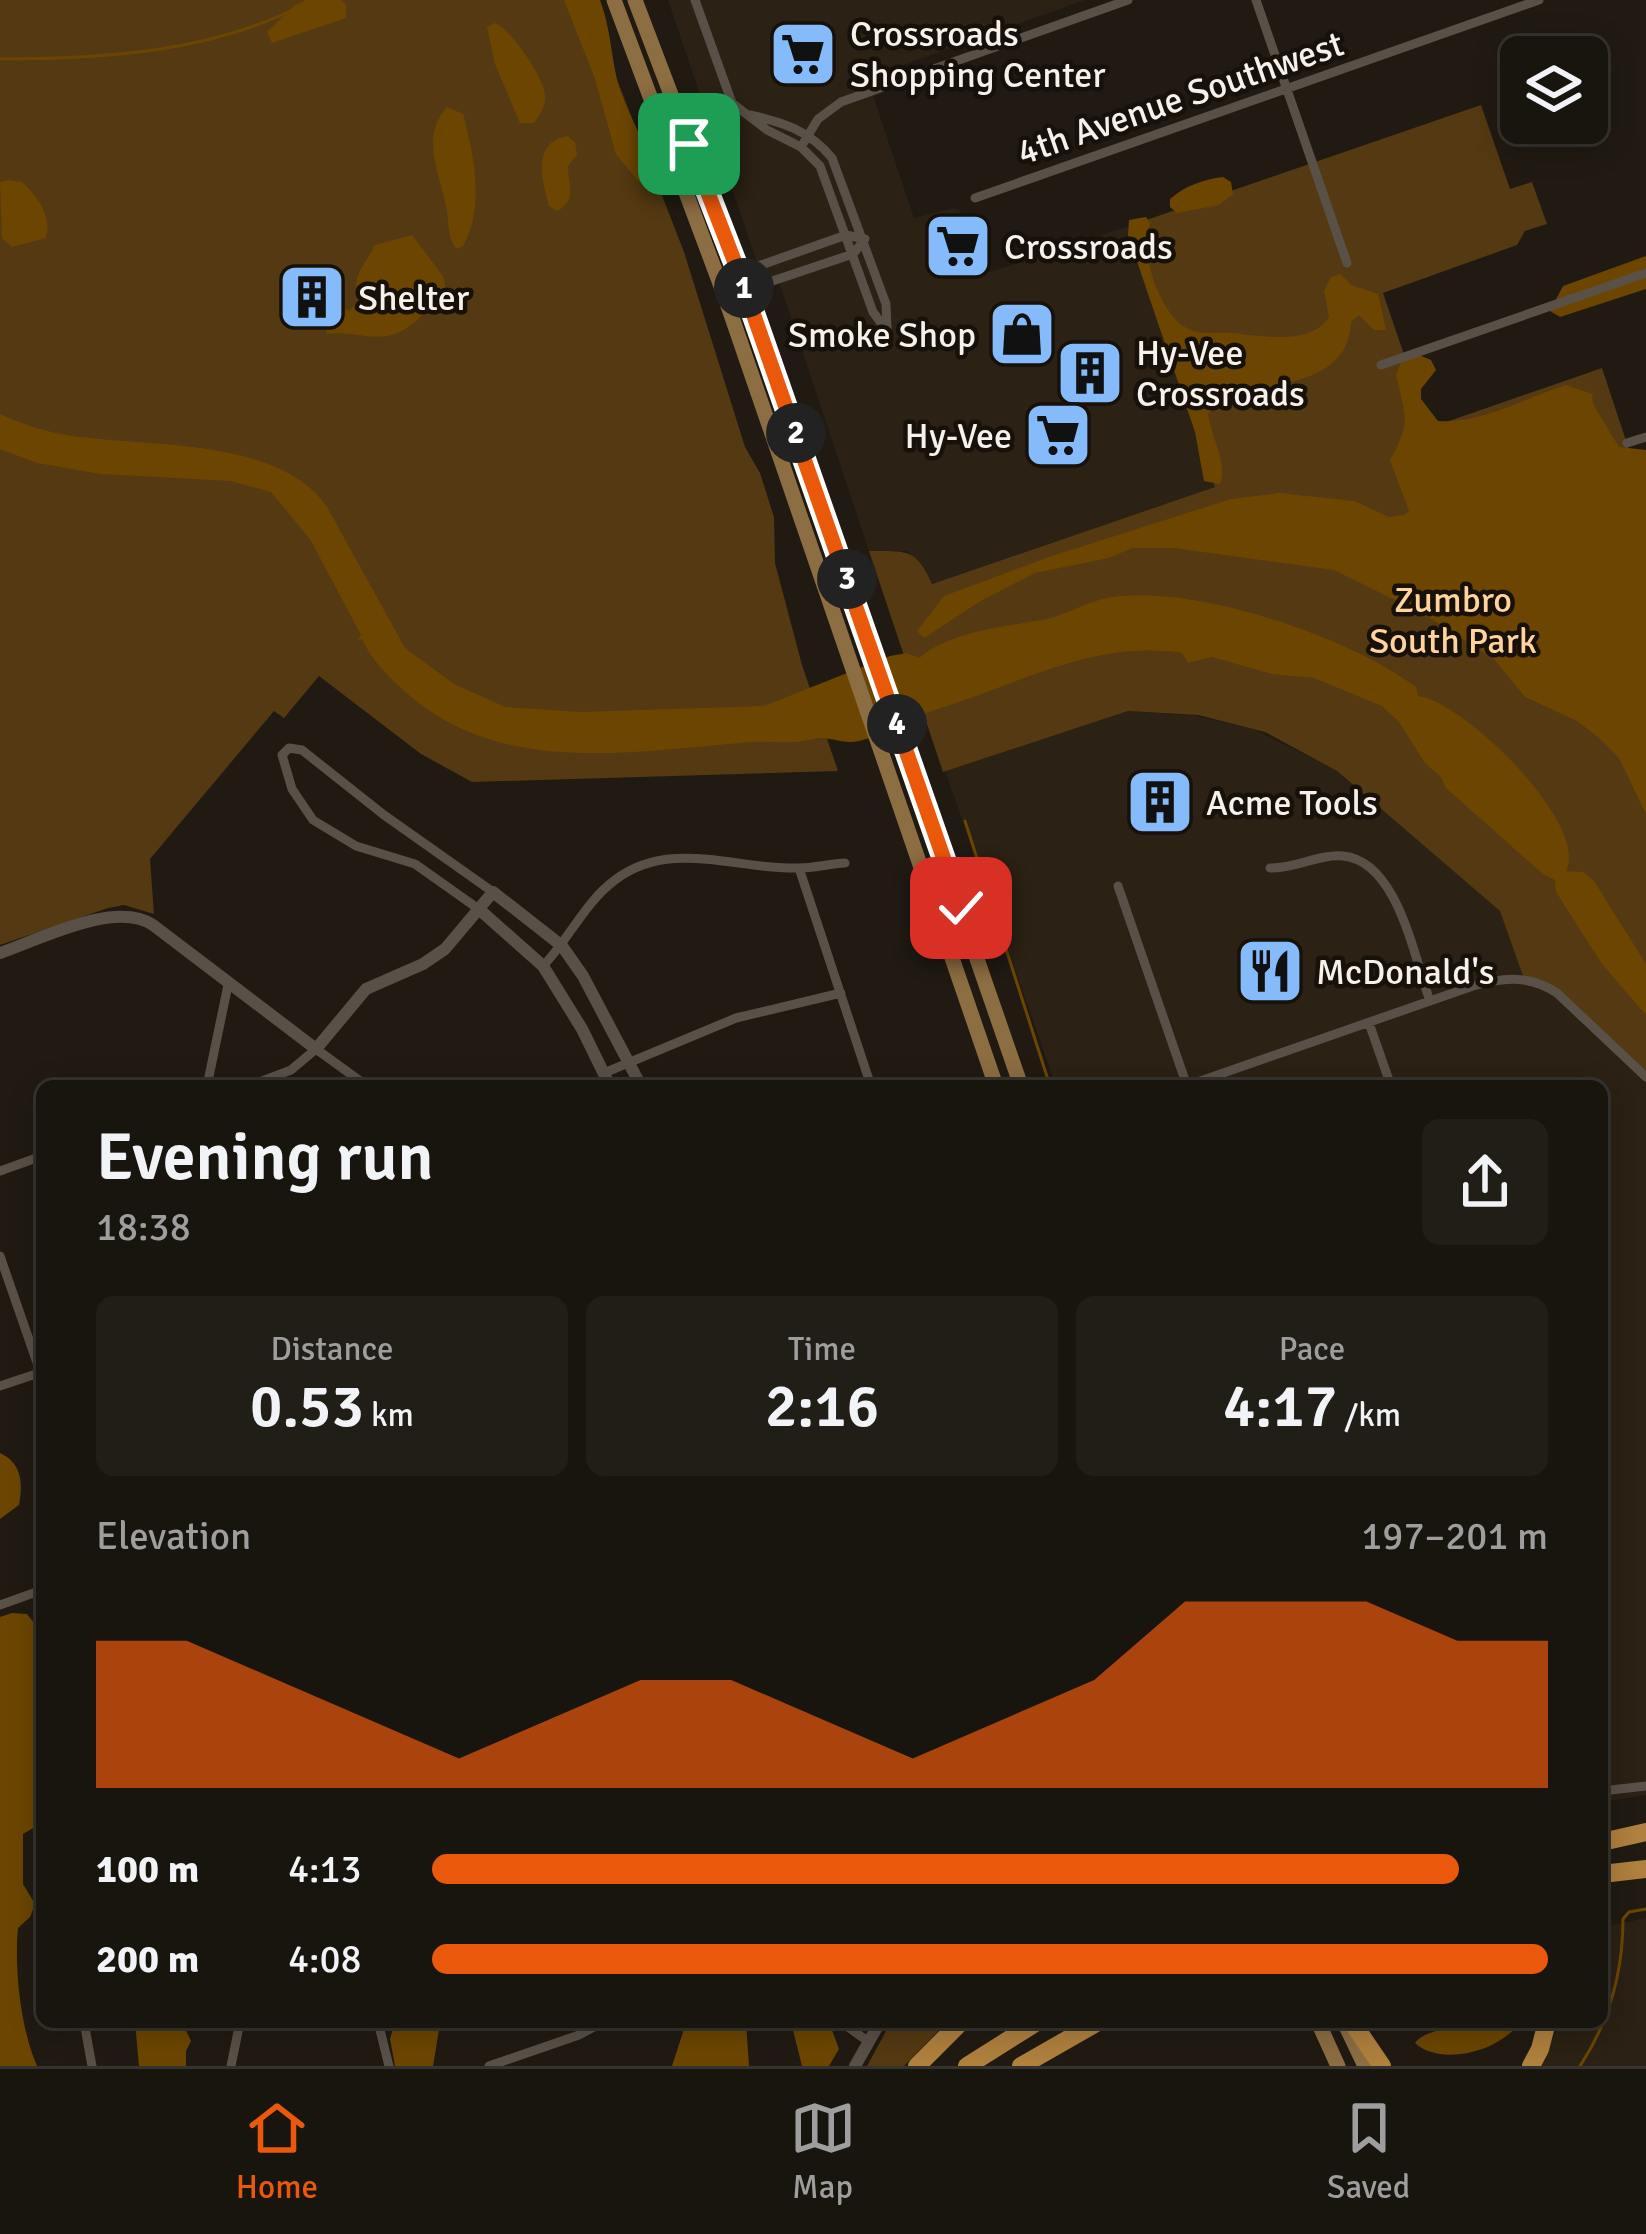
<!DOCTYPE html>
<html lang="en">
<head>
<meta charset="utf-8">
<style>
	:root { --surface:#18140e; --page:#211d17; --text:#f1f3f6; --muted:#9f9e9e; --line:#36332e; --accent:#ea580c }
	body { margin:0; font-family:Signika,sans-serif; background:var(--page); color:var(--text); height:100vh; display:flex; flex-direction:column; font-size:45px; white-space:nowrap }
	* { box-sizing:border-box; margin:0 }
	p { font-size:39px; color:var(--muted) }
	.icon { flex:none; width:66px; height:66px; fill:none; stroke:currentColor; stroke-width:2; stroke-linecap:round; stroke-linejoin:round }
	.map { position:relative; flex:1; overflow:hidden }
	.drawer { position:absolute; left:36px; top:1080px; width:1572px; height:948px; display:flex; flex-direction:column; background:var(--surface); border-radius:18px; box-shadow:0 6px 30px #0003,0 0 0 3px var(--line) }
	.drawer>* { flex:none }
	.fabs { position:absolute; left:1500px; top:36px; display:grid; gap:24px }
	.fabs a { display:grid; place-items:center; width:108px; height:108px; border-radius:18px; background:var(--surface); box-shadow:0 6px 30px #0003,0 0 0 3px var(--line); font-size:60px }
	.pin { position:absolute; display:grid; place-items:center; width:102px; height:102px; color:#fff; margin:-51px; border-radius:24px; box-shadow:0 6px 18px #0006 }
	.km { position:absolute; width:60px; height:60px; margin:-30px; border-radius:50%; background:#222; color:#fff; font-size:33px; line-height:60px; text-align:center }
	.round { display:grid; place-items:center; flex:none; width:126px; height:126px; border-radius:18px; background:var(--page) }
	.summary { display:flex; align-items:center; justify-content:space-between; height:204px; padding:0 60px }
	h1 { font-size:66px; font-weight:600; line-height:90px }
	.stats { display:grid; grid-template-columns:repeat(3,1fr); gap:18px; height:204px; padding:12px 60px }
	.stats div { display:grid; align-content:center; border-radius:18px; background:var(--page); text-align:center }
	.stats b { font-size:60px; font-weight:600 }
	.stats small { font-size:33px; font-weight:400 }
	.stats p { font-size:33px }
	.chart { height:336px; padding:24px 60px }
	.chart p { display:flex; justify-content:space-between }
	.chart svg { width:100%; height:216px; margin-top:12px; fill:var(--accent); opacity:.7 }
	ul { padding:0 60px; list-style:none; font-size:39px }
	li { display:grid; grid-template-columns:192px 144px 1fr; align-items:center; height:90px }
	li i { height:30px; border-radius:15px; background:var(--accent) }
	.menu { display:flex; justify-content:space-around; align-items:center; height:168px; border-top:3px solid var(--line); background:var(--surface); font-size:33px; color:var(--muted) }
	.menu a { display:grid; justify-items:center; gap:6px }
	.menu .on { color:var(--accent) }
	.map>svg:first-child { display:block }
	.built { fill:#2b2114 }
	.green { fill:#543912 }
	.forest { fill:#6c4601 }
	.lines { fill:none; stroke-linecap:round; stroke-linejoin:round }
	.stream { stroke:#6c4601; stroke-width:3 }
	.minor { stroke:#595148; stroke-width:9 }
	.tertiary { stroke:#595148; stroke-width:12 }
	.primary { stroke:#8d6d42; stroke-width:15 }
	.motorway { stroke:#af803e; stroke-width:18 }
	.route-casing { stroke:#fff; stroke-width:24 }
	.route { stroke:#ea580c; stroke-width:15 }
	.labels { text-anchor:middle; stroke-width:9; stroke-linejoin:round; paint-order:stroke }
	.poi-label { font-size:36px; fill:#f6f1eb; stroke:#171109; text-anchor:start }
	.street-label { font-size:36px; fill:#f6f1eb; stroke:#171109 }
	.park-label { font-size:36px; fill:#ffd39c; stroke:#171109 }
</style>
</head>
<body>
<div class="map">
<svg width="1646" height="2066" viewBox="0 0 1646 2066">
	<rect width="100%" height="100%" fill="#201a12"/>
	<!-- built -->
	<path class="built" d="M668,0H1085L867,78L914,218L954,208L971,218L990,272L1129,226L1216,487L931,584L907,551H869L778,279L764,283Z
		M1128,711L1193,715L1254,729L1334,769L1501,911L1524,979L1545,985L1646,1077V1795L1602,1802V1086H1056L945,771Z
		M1646,1918V2066H1541L1560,2022H1602V1927Z"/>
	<!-- green -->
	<path class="green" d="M0,0H586L684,252L745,447L760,473L774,517L775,563L802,665L838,771L472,782L421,754L319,676L284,718L274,711L150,859L154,914L124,905L108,908L0,945Z
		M1481,105L1510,189L1532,182L1547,224L1525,231L1517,245L1383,293L1429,428L1602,368L1646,501V1077L1566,1001L1524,979L1500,911L1337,771L1265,732L1198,715L1128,711L943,772L869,551C907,551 916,548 932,584L1215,487L1129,226Z
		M891,2022H947L904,2066H867Z"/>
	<!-- forest -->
	<path class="forest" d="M306,0H341L346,5V18L272,43L267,32L295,5Z
		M564,0H600C611,29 611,58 619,87C628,117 653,148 647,181L639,182L616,154L595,79Z
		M495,23C511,29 545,79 545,96C546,106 540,114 534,123H520L495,64L487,27Z
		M447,107L463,114C474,155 485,208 463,246L456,249C447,235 449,226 447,211C441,176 419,137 447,107Z
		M568,136L575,142L577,155L568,166C568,185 577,201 557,211L549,206C542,180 531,142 568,136Z
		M1223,177L1231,182L1233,194L1219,205L1177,213L1170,207V199C1185,186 1204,179 1223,177Z
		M8,180L22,182C38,197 52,216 46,238L12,247L2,238L0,182Z
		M1146,217L1150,223C1139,251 1158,308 1183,326C1199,336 1213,332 1230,333C1259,335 1310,347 1329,317L1324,291L1331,277L1341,274L1351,285L1378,294L1386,330H1374L1359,315L1351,322C1347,400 1241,374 1208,414C1211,437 1228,463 1220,484L1204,481L1195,432L1128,235L1129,220Z
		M412,235L443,276L446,290C421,315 406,342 366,336C351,334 342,332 327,334L323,314L335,308L350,310L359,300C349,278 366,264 375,245Z
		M1646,256V289L1560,317L1550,311L1563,286Z
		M1419,355L1431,360L1436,370L1421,389V399L1438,421C1483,424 1524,398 1566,385L1592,394L1593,404L1619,447L1646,450V814L1619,758L1598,737L1577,721L1525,697L1495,660L1427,616L1334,570L1174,548H1132L1109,558L1035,573L979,602L924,638L917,631L944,596L1049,557L1231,499L1279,493L1354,501L1389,517L1405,515L1409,511L1390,460C1412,422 1405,415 1396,375L1401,362Z
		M0,414C24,425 47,432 72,436C145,447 280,437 327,507L405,648L454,684L505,707L581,712L764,706L890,656L907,653L919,658C951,631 1002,627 1042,620C1070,615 1087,599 1121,596C1206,589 1349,637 1416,687L1418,696C1465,702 1590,825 1566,871L1583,872L1594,881L1646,964V1015L1602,964L1556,892L1555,880L1543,874L1446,788L1441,777L1425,763L1399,722L1382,706L1314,678L1272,674L1212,657L1188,663L1182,653C1097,638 1014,686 935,710C910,717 886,735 859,741C846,744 835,739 823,738C814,738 805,741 796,742C780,743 765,741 750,742C630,752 497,778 401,688C385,673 371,659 362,639L358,640L361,635L310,539L271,492L231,481L101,474L37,463L0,449Z
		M0,1453C22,1463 23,1483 19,1505L0,1519Z
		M12,1613L27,1614L42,1633V1808L35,1827L23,1834V1884L35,1904L30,1917L18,1928C14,1969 21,2030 37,2066H0V1617Z
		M135,2022H182L191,2041L186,2051V2066H139Z
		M395,2022H444L440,2024L433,2066H395L390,2039Z
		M679,2022H746L749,2066H672L683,2032Z
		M791,2022H829L839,2049L829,2066H802Z
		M1456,2022H1520C1499,2053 1439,2066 1415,2043C1426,2029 1443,2033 1456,2022Z"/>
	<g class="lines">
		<!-- stream -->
		<path class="stream" d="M0,59C105,59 219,52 312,0
			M965,821L1050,1086
			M1580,2066C1609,2022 1623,1972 1623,1919L1629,1912L1646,1909"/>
		<!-- minor -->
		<path class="minor" d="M695,0L732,103L767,130L801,147L820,166L873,312L887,331
			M1256,0L1347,263
			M750,115C783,122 810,131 832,158L886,304L887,329
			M801,147L818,119L841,102L1128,0
			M975,198L1539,0
			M719,280L846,235L865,239
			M725,297L853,254L865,239
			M1381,365L1646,273
			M1627,443L1646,437
			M799,868L871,1086
			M1270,868C1295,869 1318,854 1343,856C1398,861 1414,958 1430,1001
			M1118,886L1187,1086
			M480,910L415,864L356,846L313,820L292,789L282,755L289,748L302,750L384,815L493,892
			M543,966C569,939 585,902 615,880C670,838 737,870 798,868C813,868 829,864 845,863
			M1369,1023L1391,1086
			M604,1073L736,1018L841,993
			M207,1086L228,985
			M249,1086L291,1070L316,1049L367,1086
			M1186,1086L1473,986C1503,977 1530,975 1557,993L1646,1077
			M0,1171L42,1156
			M0,1256L42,1377
			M0,1386L42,1372
			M0,1605L42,1590
			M1602,1791L1646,1786
			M84,2022L92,2066
			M378,2022L389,2066
			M841,2022L869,2042
			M231,2066L240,2022
			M489,2066L579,2035L603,2022"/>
		<!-- tertiary -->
		<path class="tertiary" d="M480,910L543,966L582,1029L610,1086
			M0,953C41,939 115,900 153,925L316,1049L366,989L423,964L445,949L493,892L562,946L583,976L641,1086
			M855,2066L880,2022"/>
		<!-- primary -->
		<path class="primary" d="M614,0L725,297L996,1086
			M635,0L745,289L1021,1086
			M1318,2022L1338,2066
			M1344,2022L1365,2066"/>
		<!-- motorway -->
		<path class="motorway" d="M1602,1842L1646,1832
			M1602,1874L1646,1869
			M1352,2022L1382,2066
			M917,2066L961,2022
			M967,2066L1037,2022
			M1021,2066L1098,2022
			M1531,2066L1540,2049L1547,2022"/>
	</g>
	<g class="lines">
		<defs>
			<path id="route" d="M689,144L739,273L961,908"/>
		</defs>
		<!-- route casing -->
		<use href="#route" class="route-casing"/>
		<!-- route -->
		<use href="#route" class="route"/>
	</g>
	<!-- icons -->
	<defs>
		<symbol id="supermarket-square" viewBox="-11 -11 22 22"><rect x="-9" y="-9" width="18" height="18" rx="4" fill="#85bbfb" stroke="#171109"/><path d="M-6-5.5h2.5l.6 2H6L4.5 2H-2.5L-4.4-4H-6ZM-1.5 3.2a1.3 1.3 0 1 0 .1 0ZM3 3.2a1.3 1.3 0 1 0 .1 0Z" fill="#111"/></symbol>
		<symbol id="building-square" viewBox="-11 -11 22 22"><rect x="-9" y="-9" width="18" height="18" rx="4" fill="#85bbfb" stroke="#171109"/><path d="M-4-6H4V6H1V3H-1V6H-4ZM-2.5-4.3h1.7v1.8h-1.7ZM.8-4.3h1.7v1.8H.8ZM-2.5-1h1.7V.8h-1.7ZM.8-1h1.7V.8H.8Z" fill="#111"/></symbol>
		<symbol id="shop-square" viewBox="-11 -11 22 22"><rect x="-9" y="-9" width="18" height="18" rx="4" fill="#85bbfb" stroke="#171109"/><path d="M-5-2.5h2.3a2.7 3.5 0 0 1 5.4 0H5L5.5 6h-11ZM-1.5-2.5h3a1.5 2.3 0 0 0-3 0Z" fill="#111"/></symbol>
		<symbol id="restaurant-square" viewBox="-11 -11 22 22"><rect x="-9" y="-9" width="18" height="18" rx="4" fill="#85bbfb" stroke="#171109"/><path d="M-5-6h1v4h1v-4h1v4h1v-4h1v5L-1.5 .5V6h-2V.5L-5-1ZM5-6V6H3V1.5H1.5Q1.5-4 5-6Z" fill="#111"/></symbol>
	</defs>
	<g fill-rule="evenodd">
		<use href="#supermarket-square" x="765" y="16" width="76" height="76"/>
		<use href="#supermarket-square" x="920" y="208" width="76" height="76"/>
		<use href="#building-square" x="274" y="259" width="76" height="76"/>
		<use href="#shop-square" x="984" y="296" width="76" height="76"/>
		<use href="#building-square" x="1052" y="335" width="76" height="76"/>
		<use href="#supermarket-square" x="1020" y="397" width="76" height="76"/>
		<use href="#building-square" x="1122" y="764" width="76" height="76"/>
		<use href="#restaurant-square" x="1232" y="933" width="76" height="76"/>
	</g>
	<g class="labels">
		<!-- poi labels -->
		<g class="poi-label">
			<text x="850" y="46">Crossroads<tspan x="850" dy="41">Shopping Center</tspan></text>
			<text x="1004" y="259">Crossroads</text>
			<text x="358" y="310">Shelter</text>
			<text x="976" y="347" text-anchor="end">Smoke Shop</text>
			<text x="1136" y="365">Hy-Vee<tspan x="1136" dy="41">Crossroads</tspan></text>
			<text x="1012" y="448" text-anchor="end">Hy-Vee</text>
			<text x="1206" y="815">Acme Tools</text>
			<text x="1316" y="984">McDonald's</text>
		</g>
		<!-- street labels -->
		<g class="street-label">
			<text transform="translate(1180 97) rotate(-19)" y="13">4th Avenue Southwest</text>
		</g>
		<!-- park labels -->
		<g class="park-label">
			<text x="1453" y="612">Zumbro<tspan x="1453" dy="41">South Park</tspan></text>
		</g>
	</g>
</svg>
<div class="fabs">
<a><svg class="icon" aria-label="layers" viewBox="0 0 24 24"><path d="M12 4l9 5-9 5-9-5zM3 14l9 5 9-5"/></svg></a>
</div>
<div class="pin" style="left:689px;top:144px;background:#1e9e55"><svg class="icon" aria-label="arrive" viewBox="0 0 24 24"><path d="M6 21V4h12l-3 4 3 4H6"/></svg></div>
<div class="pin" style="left:961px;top:908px;background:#d93025"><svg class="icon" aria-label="check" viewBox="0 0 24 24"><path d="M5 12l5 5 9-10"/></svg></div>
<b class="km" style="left:744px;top:288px">1</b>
<b class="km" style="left:796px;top:433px">2</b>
<b class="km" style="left:847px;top:579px">3</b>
<b class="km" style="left:897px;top:724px">4</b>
<section class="drawer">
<div class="summary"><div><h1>Evening run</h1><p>18:38</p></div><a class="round"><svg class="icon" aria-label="share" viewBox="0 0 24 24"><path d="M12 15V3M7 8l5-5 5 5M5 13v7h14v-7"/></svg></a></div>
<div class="stats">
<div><p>Distance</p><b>0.53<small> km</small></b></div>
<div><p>Time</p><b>2:16</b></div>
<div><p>Pace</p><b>4:17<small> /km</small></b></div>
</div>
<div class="chart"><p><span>Elevation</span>197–201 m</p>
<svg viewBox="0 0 160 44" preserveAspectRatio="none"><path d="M0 44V14L10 14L20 22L30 30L40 38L50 30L60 22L70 22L80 30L90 38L100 30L110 22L120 6L130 6L140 6L150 14L160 14V44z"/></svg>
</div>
<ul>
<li><b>100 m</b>4:13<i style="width:92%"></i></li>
<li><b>200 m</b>4:08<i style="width:100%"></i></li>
</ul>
</section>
</div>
<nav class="menu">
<a class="on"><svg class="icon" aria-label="home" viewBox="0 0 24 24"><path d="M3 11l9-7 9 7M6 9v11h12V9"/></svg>Home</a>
<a><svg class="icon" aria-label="map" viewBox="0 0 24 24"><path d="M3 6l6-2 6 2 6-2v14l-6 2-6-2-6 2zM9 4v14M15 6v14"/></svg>Map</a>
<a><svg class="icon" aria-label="saved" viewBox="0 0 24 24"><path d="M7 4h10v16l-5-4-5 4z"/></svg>Saved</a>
</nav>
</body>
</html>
